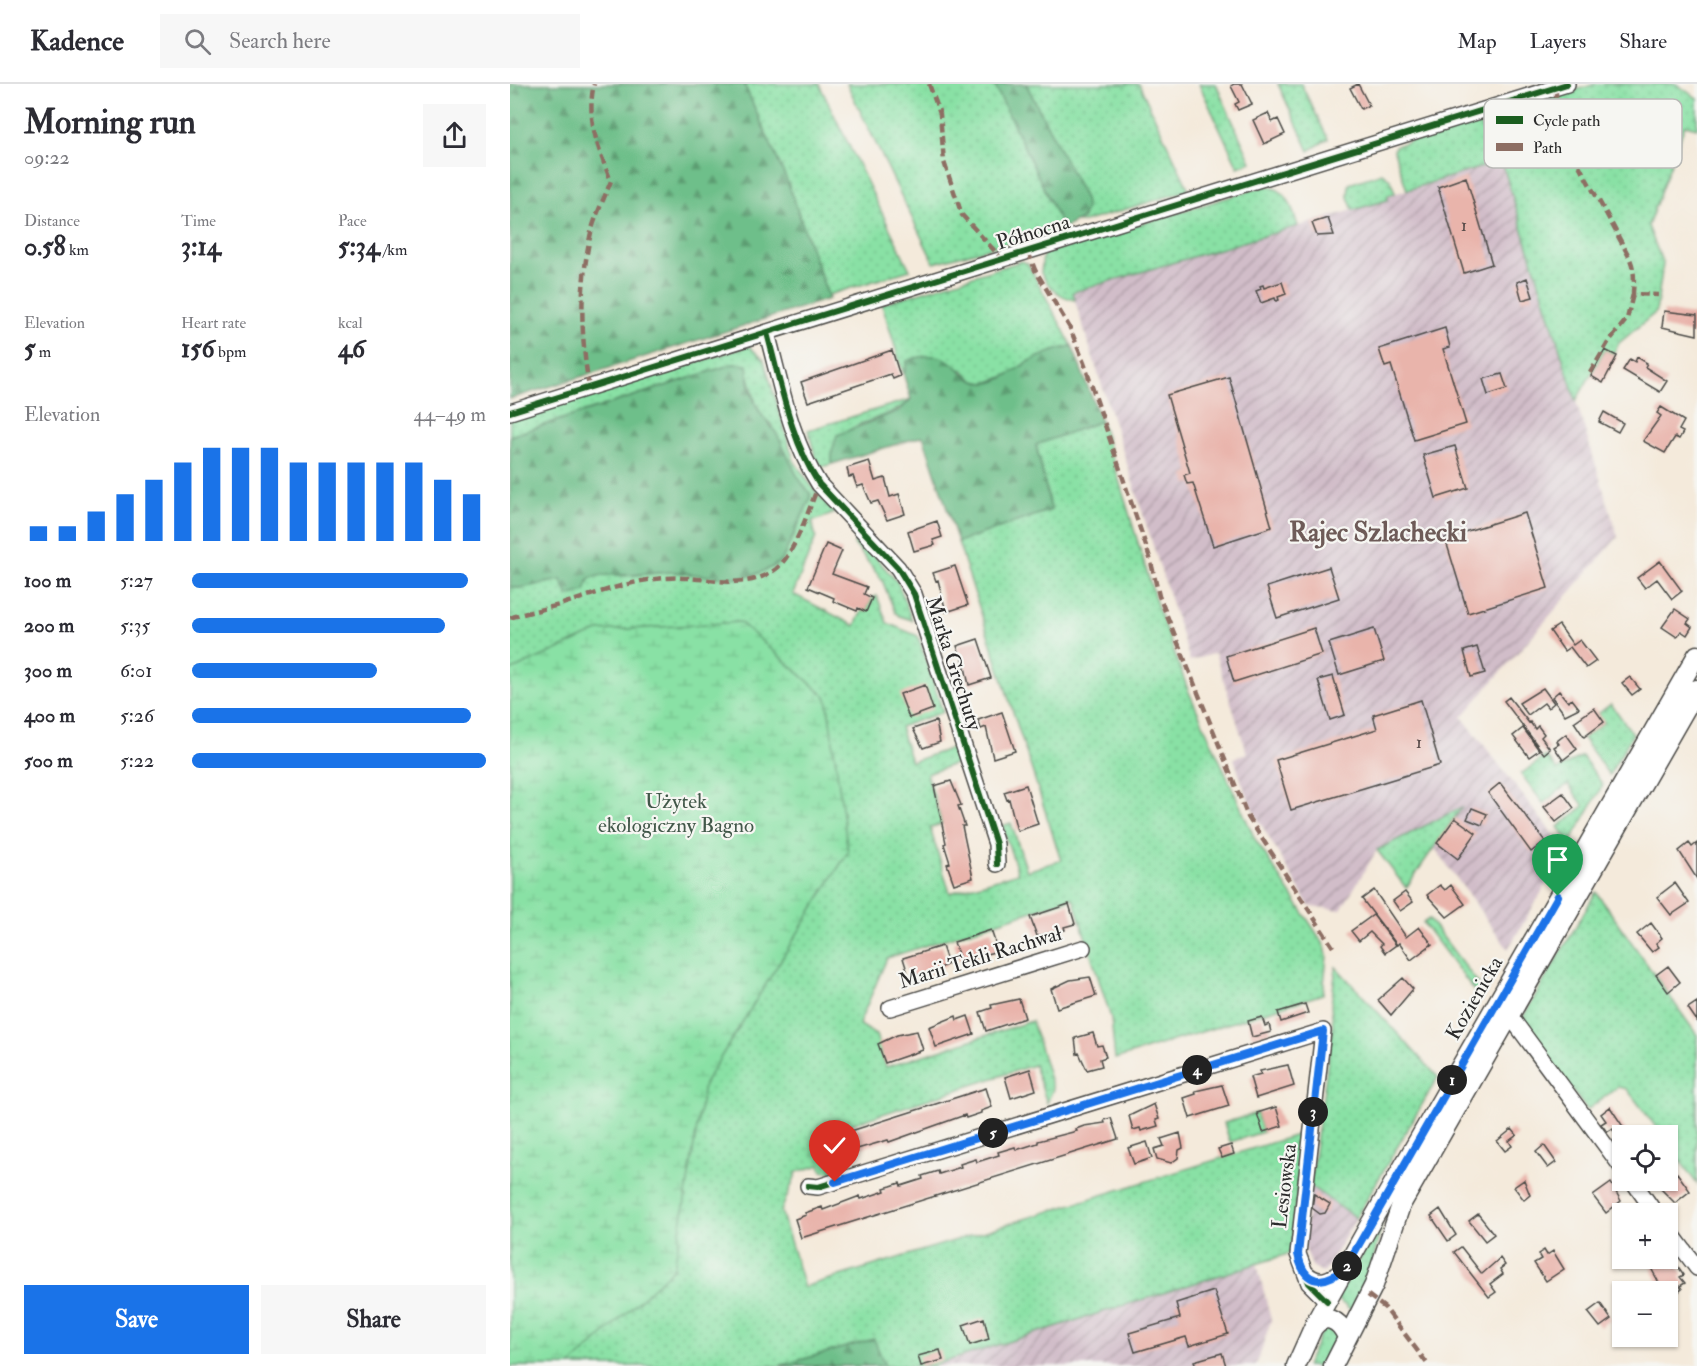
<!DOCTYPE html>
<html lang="en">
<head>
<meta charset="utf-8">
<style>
	:root { --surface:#fff; --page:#f7f7f7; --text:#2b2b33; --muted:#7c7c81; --line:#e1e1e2; --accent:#1a73e8 }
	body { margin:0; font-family:"IM FELL Double Pica",serif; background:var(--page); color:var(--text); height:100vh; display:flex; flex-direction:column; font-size:22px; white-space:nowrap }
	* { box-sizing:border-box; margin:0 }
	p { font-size:20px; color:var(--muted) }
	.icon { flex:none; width:33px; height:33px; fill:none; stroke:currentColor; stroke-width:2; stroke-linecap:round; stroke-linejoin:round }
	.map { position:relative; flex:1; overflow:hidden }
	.sheet { display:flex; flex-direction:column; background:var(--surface); width:510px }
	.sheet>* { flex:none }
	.buttons { position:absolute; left:1102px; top:1041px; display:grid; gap:12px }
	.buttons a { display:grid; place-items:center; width:66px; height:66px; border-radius:0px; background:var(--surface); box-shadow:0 2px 4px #0004; font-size:30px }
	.pin { position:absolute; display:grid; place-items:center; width:51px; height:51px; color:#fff; margin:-62px -26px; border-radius:50% 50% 50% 0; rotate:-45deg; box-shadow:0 0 6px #0007 }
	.pin .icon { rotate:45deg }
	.km { position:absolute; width:30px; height:30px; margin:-15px; border-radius:50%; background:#222; color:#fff; font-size:16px; line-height:30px; text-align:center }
	.round { display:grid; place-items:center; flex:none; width:63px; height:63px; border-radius:0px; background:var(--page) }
	.head { display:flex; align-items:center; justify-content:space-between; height:102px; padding:0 24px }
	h1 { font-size:33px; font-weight:800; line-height:45px }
	.figures { display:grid; grid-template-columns:repeat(3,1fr); gap:9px; height:102px; padding:6px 24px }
	.figures div { display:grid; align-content:center }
	.figures b { font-size:26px; font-weight:800 }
	.figures small { font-size:16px; font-weight:400 }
	.figures p { font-size:16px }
	.chart { height:168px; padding:12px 24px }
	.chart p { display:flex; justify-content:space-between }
	.chart svg { width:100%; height:108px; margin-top:6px; stroke:var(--accent); stroke-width:6 }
	.button { display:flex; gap:12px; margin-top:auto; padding:12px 24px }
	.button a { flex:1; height:69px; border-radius:0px; background:var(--accent); color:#fff; font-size:24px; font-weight:800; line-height:69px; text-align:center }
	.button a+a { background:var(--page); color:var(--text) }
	ul { padding:0 24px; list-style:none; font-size:20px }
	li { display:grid; grid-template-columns:96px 72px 1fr; align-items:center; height:45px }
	li i { height:15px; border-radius:8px; background:var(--accent) }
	header { display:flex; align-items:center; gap:36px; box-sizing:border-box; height:84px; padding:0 30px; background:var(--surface); border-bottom:2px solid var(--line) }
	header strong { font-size:28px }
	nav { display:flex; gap:33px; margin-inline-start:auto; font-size:21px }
	.search { width:420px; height:54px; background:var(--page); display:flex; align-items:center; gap:15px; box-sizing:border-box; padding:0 21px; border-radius:0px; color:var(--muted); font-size:22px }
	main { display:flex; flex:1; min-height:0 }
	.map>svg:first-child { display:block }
	.industrial { fill:url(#industrial-furrows) }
	.green { fill:url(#green-dots); stroke:#5a8668; stroke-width:1.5 }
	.forest { fill:url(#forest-firs); stroke:#4c755a; stroke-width:1.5 }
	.wetland { fill:url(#wetland-marsh); stroke:#5a8668; stroke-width:1.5 }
	.building { fill:#e9b4ab }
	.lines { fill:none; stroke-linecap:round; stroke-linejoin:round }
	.minor-casing { stroke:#494845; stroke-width:18 }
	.major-casing { stroke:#494845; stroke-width:21 }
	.minor { stroke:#fff; stroke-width:15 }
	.major { stroke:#fff; stroke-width:18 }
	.quiet { stroke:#8d6e63; stroke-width:4.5; stroke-dasharray:9 4.5; stroke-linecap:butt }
	.cycleway-casing { stroke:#f6f6f2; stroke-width:10 }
	.cycleway { stroke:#1b5e20; stroke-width:6 }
	.route-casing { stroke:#fff; stroke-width:12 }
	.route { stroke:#1a73e8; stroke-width:8 }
	.labels { text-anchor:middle; stroke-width:4.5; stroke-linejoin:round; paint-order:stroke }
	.number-label { font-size:18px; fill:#5a4d4b }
	.street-label { font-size:21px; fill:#2b2b2b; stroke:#f6f6f2 }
	.park-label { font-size:21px; fill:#42584a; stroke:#f6f6f2 }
	.district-label { font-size:27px; font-weight:bold; fill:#6e5b58; stroke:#f6f6f2 }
	.key { fill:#f6f6f2; stroke:#b9b9b6; stroke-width:1.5 }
	.key-label { font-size:16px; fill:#2b2b2b }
</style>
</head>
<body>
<header>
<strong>Kadence</strong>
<div class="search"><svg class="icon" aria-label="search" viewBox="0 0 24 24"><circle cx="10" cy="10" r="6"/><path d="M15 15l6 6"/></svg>Search here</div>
<nav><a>Map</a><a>Layers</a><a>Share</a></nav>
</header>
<main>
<section class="sheet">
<div class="head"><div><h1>Morning run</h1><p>09:22</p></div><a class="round"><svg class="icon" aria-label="share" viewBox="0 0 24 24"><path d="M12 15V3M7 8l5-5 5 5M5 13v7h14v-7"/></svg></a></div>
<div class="figures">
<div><p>Distance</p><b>0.58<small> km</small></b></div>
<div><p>Time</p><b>3:14</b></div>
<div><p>Pace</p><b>5:34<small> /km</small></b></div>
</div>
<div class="figures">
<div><p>Elevation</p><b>5<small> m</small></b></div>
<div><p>Heart rate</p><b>156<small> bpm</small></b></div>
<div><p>kcal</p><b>46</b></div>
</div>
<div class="chart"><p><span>Elevation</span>44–49 m</p>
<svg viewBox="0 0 160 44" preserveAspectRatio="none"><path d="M5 44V38M15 44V38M25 44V32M35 44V25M45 44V19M55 44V12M65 44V6M75 44V6M85 44V6M95 44V12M105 44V12M115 44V12M125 44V12M135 44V12M145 44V19M155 44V25"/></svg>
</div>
<ul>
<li><b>100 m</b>5:27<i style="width:94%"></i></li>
<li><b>200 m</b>5:35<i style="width:86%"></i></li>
<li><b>300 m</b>6:01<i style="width:63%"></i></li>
<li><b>400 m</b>5:26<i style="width:95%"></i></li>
<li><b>500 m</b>5:22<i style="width:100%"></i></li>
</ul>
<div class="button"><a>Save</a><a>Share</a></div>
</section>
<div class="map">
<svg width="1187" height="1282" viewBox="0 0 1187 1282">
	<defs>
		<pattern id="industrial-furrows" width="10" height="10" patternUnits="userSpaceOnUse" patternTransform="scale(1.5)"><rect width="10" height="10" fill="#d1bdc9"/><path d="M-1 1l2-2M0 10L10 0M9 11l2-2" fill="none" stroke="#aa9aa3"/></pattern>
		<pattern id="green-dots" width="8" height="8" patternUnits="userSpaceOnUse" patternTransform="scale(1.5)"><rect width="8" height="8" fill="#89e1a5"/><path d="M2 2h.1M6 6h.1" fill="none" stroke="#76c18e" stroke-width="1.8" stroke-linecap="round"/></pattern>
		<pattern id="forest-firs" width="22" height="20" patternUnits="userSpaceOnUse" patternTransform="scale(1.5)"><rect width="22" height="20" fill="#6ebf8a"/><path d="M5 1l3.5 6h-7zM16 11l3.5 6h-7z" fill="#5b9b71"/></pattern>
		<pattern id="wetland-marsh" width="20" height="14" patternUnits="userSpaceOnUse" patternTransform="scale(1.5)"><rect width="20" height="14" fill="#89e1a5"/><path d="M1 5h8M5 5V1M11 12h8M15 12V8" fill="none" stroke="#76c18e"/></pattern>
	</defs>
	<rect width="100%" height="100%" fill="#f6f6f2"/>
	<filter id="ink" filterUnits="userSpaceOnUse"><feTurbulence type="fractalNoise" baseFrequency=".0167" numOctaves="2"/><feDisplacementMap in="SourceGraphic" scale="12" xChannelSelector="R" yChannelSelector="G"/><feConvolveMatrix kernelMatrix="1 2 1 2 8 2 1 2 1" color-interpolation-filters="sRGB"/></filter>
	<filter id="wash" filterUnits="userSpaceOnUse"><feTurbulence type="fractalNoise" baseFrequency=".008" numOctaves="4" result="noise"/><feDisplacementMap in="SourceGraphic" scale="24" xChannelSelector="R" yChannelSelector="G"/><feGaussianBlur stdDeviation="1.35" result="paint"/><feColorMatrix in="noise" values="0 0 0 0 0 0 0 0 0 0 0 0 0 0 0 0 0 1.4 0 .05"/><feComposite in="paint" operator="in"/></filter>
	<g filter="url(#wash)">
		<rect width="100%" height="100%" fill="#f4eadb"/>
		<!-- industrial -->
		<path class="industrial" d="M992,77L1108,453L952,633L1056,767L998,865L924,763L951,724L867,766L831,826L799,822L744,728L731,696L724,674L737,669L705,569L680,577L562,208L878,116L877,112Z
			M800,1102L846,1134L814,1189L802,1182L794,1161Z
			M747,1180L761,1236L746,1282H421Z"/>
		<!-- green -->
		<path class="green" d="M234,0H309L400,186L318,211L277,97Z
			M337,0H484L553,144L424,179Z
			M516,0H629L679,106L574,138H567L573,134L575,115Z
			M689,0H706L741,78L728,83Z
			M768,0H791L818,55L799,67Z
			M1086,0H1166L1187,14V44L1175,41L1138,142L1153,180L1146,228L1109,259L1103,270L1095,266L1066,317L980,40L981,35L988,29Z
			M964,36L972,44L982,80L897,106L884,67L885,62Z
			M872,89L880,95L885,109L877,112L878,116L843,126L838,113L839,100Z
			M755,102C778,104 782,123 788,142L563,208L565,216C549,213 539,204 531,189L533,171L536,169Z
			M512,177L518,180L562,262L520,277L496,292L476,299L464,297L453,286L397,277L394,292L372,220Z
			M239,262L254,276L284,377L308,411L325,429L302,438L306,453L283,510L345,542L352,526L356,528L362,514L367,512L377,539L408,552L433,628L390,643L401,678L445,663L450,678L417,690L432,740L420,744L440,809L508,789L492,742L501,739L517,787L551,776L448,458L541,426L526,360L591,337L647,521L678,606L745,755L815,862L817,872L813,910L605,975L601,934L563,814L377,874L349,940L366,951L376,983L522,937L543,1005L537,1019L524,981L320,1047L328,1071L319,1074L323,1089L312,1087L310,1081L287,1088L271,1127L294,1203L793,1049L781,1169L421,1282H0V503L10,504L51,496L79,495L92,489L113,492L164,488L231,495L263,483L272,476L300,415V409L289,397L262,341L253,333L246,320L236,281L223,280L0,352V335Z
			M401,315C375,342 321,332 322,380L312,383L306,375L298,346Z
			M348,453L388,499L402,536L389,532L385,528L372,496L344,460Z
			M1101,620L1123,650L1099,691L1073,654L1094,638L1088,630Z
			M1036,672L1047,686L1072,672L1093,701L1060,759L1048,743L1074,722L1058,700L1033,719L1011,690Z
			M952,723L896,804L867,766Z
			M1086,808L1187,951V1100L1158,1060V1052L1152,1051L1117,1005L1108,1003L1077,1026L1010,938Z
			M919,835L974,907L970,914L913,839Z
			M826,883L928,993L846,1134L800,1102L823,942L821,921Z
			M747,1029L753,1048L720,1058L714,1039Z
			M873,1135L860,1190L841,1226L827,1215Z
			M820,1242L828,1252L815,1282H796L810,1251Z"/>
		<!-- forest -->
		<path class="forest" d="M0,0H234L277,97L319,215L0,315Z
			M484,0H516L575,115C579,133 569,137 553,144Z
			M562,262L591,337L526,361L541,426L448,458L413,352L322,380V367L327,351L390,326L401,315L394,292L397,277C449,257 447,301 476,299C491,298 506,285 518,278C532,271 547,265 562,262Z
			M223,280L237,281C239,299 242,320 254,334C260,341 266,347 270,356C280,376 285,393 300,409V415L272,476C235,504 207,492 166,488C149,487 132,491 115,491C100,492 92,489 79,495L75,507L58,512L51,496L10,504L0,503V352Z
			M364,1255L375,1282H269Z"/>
		<!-- wetland -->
		<path class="wetland" d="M230,538L317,614L338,768L194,1000L164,1184L60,1282H0V587L88,547Z"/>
		<g id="blocks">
			<!-- building -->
			<path class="building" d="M724,0H732L742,20L728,26L725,20L729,18L721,2Z
				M848,0L859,21L851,25L840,4Z
				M758,29L762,38L768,35L775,50L754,60L743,36Z
				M956,93L982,180L954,189L928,103Z
				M818,134L824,151L807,152L802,139Z
				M1017,194L1023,213L1012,216L1007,198Z
				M772,198L776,210L768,213L769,216L766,217L765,214L751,219L746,207L751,205L750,202L753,201L754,204Z
				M1154,227L1187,231V251L1152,243Z
				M935,244L940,263L933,265L956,340L904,356L881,281L875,283L869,265Z
				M382,266L390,292L383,295L381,290L298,318L291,298Z
				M1095,266L1107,272L1093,299L1081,292Z
				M1127,273L1137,279L1135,283L1157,297L1150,308L1113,286L1120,275L1125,278Z
				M992,290L997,305L978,311L973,295Z
				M719,293L762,443L703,462L683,399L677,400L674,391L680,389L657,311Z
				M1151,323L1174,337L1169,346L1173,348L1169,355L1165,353L1155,369L1133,357L1151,332L1147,329Z
				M1094,328L1113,339L1108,348L1089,338Z
				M945,362L958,404L926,414L913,371Z
				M359,377L365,397L375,394L380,413L389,410L395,430L377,436L368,417L361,419L353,401L347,403L343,392L339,393L337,384Z
				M1015,429L1038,504L958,529L935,454Z
				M427,437L432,453L423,456L425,461L404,467L398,447Z
				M316,460L332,467L322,490L357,503L354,510L362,514L356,528L348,524L347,527L323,517L324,514L298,503Z
				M1150,477L1172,507L1162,515L1147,495L1135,504L1127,494Z
				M445,482L458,521L436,528L428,496L426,497L423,489Z
				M819,483L829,514L767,534L757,503Z
				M1165,525L1180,535L1177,539L1182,543L1177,551L1171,547L1167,553L1152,543Z
				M1049,541L1063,561L1070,556L1086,577L1076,584L1060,563L1054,567L1040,547Z
				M804,544L812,570L724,598L716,572Z
				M864,545L874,577L829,591L819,559Z
				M468,555L481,594L459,601L452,570H450L447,562Z
				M967,563L975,589L961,593L954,567Z
				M823,592L835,631L820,636L808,596Z
				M1120,593L1130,605L1122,611L1112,599Z
				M415,601L423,625L399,634L390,610Z
				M1033,604L1044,619L1038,624L1034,619L1018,631L1009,619Z
				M1049,607L1058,618L1062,615L1069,624L1055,631L1042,613Z
				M999,613L1019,639L1020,638L1025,645L1028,642L1034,650L1031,653L1040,665L1034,670L994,617Z
				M911,616L930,681L781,726L766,676L867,645L863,631Z
				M1084,624L1094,638L1074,653L1064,638Z
				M492,628L505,667L483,674L476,643L471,645L468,636Z
				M426,637L430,658L413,664L403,645Z
				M1013,644L1029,666L1019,673L1003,652Z
				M1056,650L1067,665L1053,676L1044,663L1049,660L1047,657Z
				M441,697L451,721L448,722L455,742H452L463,794L444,800L437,780L440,779L434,760L436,759L424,702Z
				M990,699L1035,757L1021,768L978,709Z
				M516,701L528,740L507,747L499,715L497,716L494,708Z
				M1053,709L1064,724L1046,738L1034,723Z
				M962,724L977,730L972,741L957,735Z
				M945,734L966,749L948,775L927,759Z
				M1179,759L1182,763L1187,759V795L1169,767Z
				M1165,799L1179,819L1161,831L1147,813Z
				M930,801L935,806L941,801L955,820L937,833L917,811Z
				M864,806L896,853L909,843L922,860L901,876L889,859L887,861L852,815Z
				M895,808L903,818L890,827L883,817Z
				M559,820L565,840L554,843L555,846L527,852L520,833Z
				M863,831L886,861L875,869L870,862L872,860L860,848L849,857L841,847Z
				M1141,839L1152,854L1146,859L1149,863L1142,868L1127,850Z
				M481,846L488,867L450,877L444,858Z
				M432,862L438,880L420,889L399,893L393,874Z
				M1158,882L1170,898L1158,908L1146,891Z
				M580,893L586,912L547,924L541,905L560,896Z
				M893,894L903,905L881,931L868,916Z
				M509,915L515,934L476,947L470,928L482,924L481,921Z
				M1187,918V937L1178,924Z
				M795,920L798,929L771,938L768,928Z
				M446,932L447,936L458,932L464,950L426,963L419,943Z
				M752,933L755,942L759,940L761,948L742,953L738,937Z
				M407,947L413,966L375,979L368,960L387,951Z
				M583,949L587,962L592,961L596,973L590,975L592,982L577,986L569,969L567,970L565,954Z
				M778,981L784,1002L746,1014L740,993L751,990L750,987Z
				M520,985L526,1006L501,1014L495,993Z
				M712,1001L719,1022L680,1034L674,1014L686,1010L685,1007Z
				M476,1004L482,1023L471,1027V1029L456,1034L455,1031L379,1058L378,1056L347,1065V1068L328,1071L322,1053Z
				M644,1020L649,1035L646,1036L648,1042L631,1047L630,1044L623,1046L619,1032Z
				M766,1023L772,1042L753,1048L747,1029Z
				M1100,1023L1118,1050L1112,1055L1102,1045L1097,1048L1091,1040L1096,1037L1091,1030Z
				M601,1034L608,1055L291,1154L285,1135L296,1131L295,1129L312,1123L313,1126L350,1112L351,1115L375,1107L374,1104L381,1102L390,1099L391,1102L413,1095L412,1092L428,1087L429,1090L451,1083L450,1080L466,1075L467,1078L489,1071L488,1068L505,1063L506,1066L528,1059V1057L567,1047L566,1045L574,1042L595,1039L594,1036Z
				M1002,1045L1007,1051L999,1057L1002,1062L995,1067L987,1057Z
				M670,1049L673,1064L669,1066L668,1074L661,1079L647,1075L644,1065L654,1062L651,1055Z
				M637,1058L642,1074L624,1080L618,1064Z
				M721,1061L724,1070L712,1074L708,1065Z
				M1034,1061L1046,1078L1038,1084L1026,1068Z
				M1167,1089L1180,1107L1165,1119L1149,1103Z
				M1014,1096L1020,1111L1014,1116L1004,1103Z
				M1101,1099L1111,1117L1096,1129L1083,1112Z
				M804,1110L820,1120L815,1129L810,1130L802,1124Z
				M930,1125L946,1151L938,1157L921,1132Z
				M968,1130L984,1150L975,1157L959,1137Z
				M951,1163L972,1190L990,1174L995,1181L990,1185L993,1190L980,1200L986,1208L979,1213L944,1168Z
				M1034,1166L1037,1171L1043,1167L1054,1185L1036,1197L1024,1179L1031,1175L1028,1170Z
				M1153,1174H1156L1163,1184L1167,1181L1174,1191L1170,1193L1175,1199L1170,1202L1172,1205L1162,1213L1158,1207L1154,1208L1141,1184Z
				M704,1207L718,1250L679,1262L676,1253L625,1268L619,1249L670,1234L666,1219Z
				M1090,1219L1101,1235L1090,1243L1078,1228Z
				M474,1234L479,1255L460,1261L453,1241Z
				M430,1266L433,1276L411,1282L408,1272Z
				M712,1269L716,1282H686L684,1277Z"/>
		</g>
	</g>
	<g filter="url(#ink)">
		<use href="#blocks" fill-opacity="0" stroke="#494845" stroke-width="1.5"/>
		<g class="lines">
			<defs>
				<path id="minor" d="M257,249C271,300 280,355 309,400L388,484L404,510L486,760L487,780
					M0,328L1057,0
					M380,924L573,864
					M1000,932L1113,1085
					M1122,1096L1146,1130
					M298,1102L308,1103L813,947L788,1170L799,1199L817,1217
					M1158,1145L1187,1184
					M795,1188C809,1203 822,1195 835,1184"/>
				<path id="major" d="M803,1244C815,1228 829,1236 836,1251
					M786,1282L806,1237L860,1140L1187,571
					M823,1282L864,1201L891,1121L1187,605"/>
			</defs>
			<!-- minor casing -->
			<use href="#minor" class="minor-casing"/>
			<!-- major casing -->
			<use href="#major" class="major-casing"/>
			<!-- minor -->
			<use href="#minor" class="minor"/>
			<!-- major -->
			<use href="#major" class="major"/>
			<!-- quiet -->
			<path class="quiet" d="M419,0L430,30L434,78L452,131L492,175
				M1046,4C1044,53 1087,108 1108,152C1113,162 1122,175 1123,186C1125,194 1123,202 1123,210L1148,211
				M518,167L525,186L560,244L574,279L640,474L649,512L738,733L823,863
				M1080,289L1099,257L1117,235L1123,210
				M79,304C71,251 69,206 80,153C84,134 94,115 101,97C88,65 76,34 84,0
				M0,534C20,527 42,524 62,517C101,505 136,491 178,494C209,496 238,505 266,485C285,470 300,422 309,400
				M858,1211L875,1224L919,1282"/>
			<defs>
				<path id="cycleway" d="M257,249C271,300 280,355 309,400L388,484L404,510L486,760L487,780
					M0,328L1057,0
					M298,1102L308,1103L813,947L788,1170L799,1199L817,1217"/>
			</defs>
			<!-- cycleway casing -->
			<use href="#cycleway" class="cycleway-casing"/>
			<!-- cycleway -->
			<use href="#cycleway" class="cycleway"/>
		</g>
	</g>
	<g class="lines" filter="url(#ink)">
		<defs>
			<path id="route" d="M325,1098L813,947L788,1170C794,1202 814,1202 836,1183L1048,812"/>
		</defs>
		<!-- route casing -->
		<use href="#route" class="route-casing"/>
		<!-- route -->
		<use href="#route" class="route"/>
	</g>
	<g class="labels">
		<!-- number labels -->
		<g class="number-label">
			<text x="954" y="147">1</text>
			<text x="909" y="664">1</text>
		</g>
		<!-- street labels -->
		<g class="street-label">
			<text transform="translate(523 148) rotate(-17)" y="7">Północna</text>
			<text transform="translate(444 579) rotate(72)" y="7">Marka Grechuty</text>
			<text transform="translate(470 873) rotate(-17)" y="7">Marii Tekli Rachwał</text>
			<text transform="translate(964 914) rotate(-60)" y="7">Kozienicka</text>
			<text transform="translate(774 1102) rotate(-83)" y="7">Lesiowska</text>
		</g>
		<!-- park labels -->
		<g class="park-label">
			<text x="166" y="724">Użytek<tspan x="166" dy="24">ekologiczny Bagno</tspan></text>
		</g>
		<!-- district labels -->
		<g class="district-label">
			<text x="868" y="457">Rajec Szlachecki</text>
		</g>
	</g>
	<!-- legend -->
	<rect x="974" y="15" width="198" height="69" rx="9" class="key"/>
	<rect x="986" y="32" width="27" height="8" fill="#1b5e20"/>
	<rect x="986" y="59" width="27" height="8" fill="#8d6e63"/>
	<g class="key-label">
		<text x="1023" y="42">Cycle path</text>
		<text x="1023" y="69">Path</text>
	</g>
</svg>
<div class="buttons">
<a><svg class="icon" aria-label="locate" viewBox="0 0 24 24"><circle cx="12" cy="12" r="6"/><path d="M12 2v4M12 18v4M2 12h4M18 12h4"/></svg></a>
<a>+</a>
<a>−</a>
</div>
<div class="pin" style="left:1048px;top:812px;background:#1e9e55"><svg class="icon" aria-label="arrive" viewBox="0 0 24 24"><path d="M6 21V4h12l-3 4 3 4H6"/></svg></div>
<div class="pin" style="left:325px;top:1098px;background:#d93025"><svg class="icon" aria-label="check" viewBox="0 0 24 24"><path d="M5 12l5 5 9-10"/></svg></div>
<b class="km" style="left:942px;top:996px">1</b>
<b class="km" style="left:837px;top:1182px">2</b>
<b class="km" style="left:803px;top:1028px">3</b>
<b class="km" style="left:687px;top:986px">4</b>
<b class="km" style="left:483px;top:1049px">5</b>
</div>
</main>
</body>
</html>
